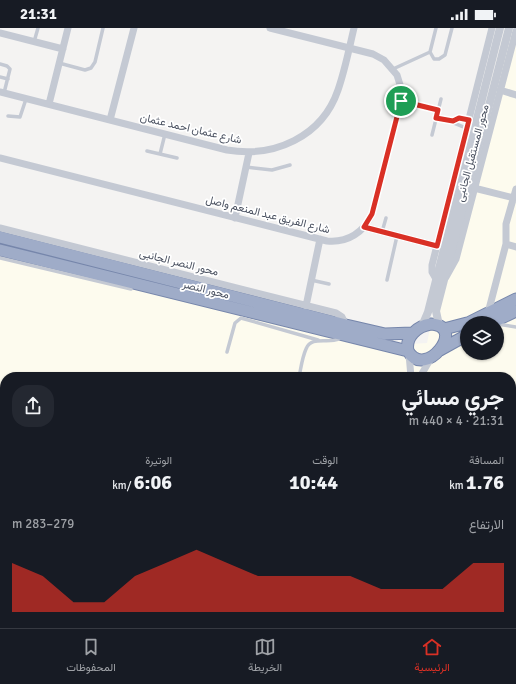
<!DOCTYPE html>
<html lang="ar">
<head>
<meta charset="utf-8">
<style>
	:root { --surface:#171b24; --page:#242831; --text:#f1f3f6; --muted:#9ea1a6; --line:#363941; --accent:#d93025 }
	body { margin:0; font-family:Signika,Vazirmatn,sans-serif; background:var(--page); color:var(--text); direction:rtl; height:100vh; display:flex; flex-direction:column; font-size:15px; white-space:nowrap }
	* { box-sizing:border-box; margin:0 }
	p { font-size:13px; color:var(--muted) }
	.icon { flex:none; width:22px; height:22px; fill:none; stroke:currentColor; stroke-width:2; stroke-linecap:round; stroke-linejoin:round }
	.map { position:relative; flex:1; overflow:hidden; direction:ltr }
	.details { position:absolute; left:0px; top:344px; width:516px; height:256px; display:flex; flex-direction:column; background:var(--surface); border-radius:16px 16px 0 0; box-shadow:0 1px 3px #0004; direction:rtl }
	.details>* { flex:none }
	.tools { position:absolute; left:460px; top:288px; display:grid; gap:8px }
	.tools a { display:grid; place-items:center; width:44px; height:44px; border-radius:50%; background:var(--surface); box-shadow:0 1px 3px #0004; font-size:20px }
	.pin { position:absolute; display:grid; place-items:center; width:34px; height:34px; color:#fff; margin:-17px; border:2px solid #fff; border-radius:50%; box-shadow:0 1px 4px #0007 }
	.round { display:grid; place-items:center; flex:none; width:42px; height:42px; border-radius:16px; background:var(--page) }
	.summary { display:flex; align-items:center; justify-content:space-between; height:68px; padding:0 12px }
	h1 { font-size:22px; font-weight:700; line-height:30px }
	.figures { display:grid; grid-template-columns:repeat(3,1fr); gap:6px; height:68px; padding:4px 12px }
	.figures div { display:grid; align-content:center }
	.figures b { font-size:20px; font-weight:700 }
	.figures small { font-size:11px; font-weight:400 }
	.figures p { font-size:11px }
	.chart { height:112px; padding:8px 12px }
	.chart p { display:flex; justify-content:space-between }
	.chart svg { width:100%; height:72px; margin-top:4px; fill:var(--accent); opacity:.7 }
	.status { display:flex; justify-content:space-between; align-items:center; height:28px; padding:0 20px; background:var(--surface); direction:ltr }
	.status svg { height:11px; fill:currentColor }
	.tab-bar { display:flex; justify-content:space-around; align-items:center; height:56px; border-top:1px solid var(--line); background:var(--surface); font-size:11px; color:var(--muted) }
	.tab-bar a { display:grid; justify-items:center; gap:2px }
	.tab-bar .selected { color:var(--accent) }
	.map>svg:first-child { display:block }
	.commercial { fill:#fdfbee; fill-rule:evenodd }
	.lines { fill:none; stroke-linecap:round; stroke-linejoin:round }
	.trunk-casing { stroke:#7686ab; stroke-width:13 }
	.path { stroke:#7bceb4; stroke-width:1; stroke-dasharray:3 2; stroke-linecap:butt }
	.service { stroke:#c4c9d3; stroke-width:3.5 }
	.minor { stroke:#c4c9d3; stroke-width:7 }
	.tertiary { stroke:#c4c9d3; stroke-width:8 }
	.trunk { stroke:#9facc8; stroke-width:11 }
	.route-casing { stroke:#fff; stroke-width:8 }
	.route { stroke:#d93025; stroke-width:5 }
	.labels { text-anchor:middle; stroke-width:3.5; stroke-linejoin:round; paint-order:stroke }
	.street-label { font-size:11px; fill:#4a5160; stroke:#fff }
</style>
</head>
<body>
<div class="status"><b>21:31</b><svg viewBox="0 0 49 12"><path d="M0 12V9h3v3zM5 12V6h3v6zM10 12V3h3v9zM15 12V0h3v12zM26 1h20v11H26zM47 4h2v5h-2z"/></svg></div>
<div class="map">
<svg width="516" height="600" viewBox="0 0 516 600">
	<rect width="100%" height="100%" fill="#f4f3f2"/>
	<!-- commercial -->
	<path class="commercial" d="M505,0H516V470L511,472V349H5V367H0V215L394,314L411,316L427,315L439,257ZM467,295H497V325H467Z"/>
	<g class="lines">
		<defs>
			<path id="trunk" d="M0,209L346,297L385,306L412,305
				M0,222L408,323
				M468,295L516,271
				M491,295L516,283
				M431,296C468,298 425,353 408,323C405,309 417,298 431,296Z
				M444,301L467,295
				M440,322L467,307"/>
		</defs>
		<!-- trunk casing -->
		<use href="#trunk" class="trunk-casing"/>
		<!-- path -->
		<path class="path" d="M0,563L5,564
			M511,580L516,589
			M52,599L53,595
			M110,600L111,595
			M250,600L258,595"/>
		<!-- service -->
		<path class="service" d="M436,0L430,24L434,31H439L445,27L452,0
			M34,14L38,0
			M59,35L85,42L91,40L95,34L103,0
			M0,36L7,38L10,41L4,65
			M393,41L430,24
			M0,49L8,51
			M401,73L438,82
			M8,88L20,89L26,71
			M436,90C449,92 455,96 466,100
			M453,93L457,90L469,92
			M432,107L441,71
			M147,123L177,130
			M160,126L165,106
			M246,139L272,142L290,137
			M382,204L386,190
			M0,230L131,261
			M311,252L329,256
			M387,252L397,208
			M497,296L516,299
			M227,324L235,295L241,290L318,312
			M299,349C301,340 302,330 306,321C312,306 331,318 342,309
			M0,363H5
			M327,595L330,600
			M46,600L47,595"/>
		<!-- minor -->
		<path class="minor" d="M0,5L63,21
			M500,62L516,67
			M0,64L227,122C274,130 322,109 338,62C345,42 349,21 354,0
			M49,76L68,0
			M110,92L134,0
			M0,130L327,213C348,215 364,204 372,186L401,73V60L397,47L384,32L373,26L270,0
			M474,160L514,170
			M235,190L249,125
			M364,199L437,218
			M0,200L336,285L342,289L346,297
			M506,216L516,219
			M446,249L456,231L516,3
			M436,251L432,244V237L492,0
			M306,278L320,211
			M488,285L506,216V196L516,161
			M409,326L411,349
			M420,349L431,330
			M511,468L516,465
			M511,557L516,554
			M437,600L446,595"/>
		<!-- tertiary -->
		<path class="tertiary" d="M439,297L436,283L509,0
			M422,298L428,284L500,0
			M0,512L5,513
			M0,523L5,524
			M203,595L209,600
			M219,595L225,600"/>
		<!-- trunk -->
		<use href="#trunk" class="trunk"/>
	</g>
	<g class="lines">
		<defs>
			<path id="route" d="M401,73L438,82L436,90L453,93L459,90L469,92L437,218L364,199L372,186Z"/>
		</defs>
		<!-- route casing -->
		<use href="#route" class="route-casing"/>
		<!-- route -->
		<use href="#route" class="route"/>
	</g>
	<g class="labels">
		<!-- street labels -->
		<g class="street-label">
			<text transform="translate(191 100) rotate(13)" y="4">شارع عثمان احمد عثمان</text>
			<text transform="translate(472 125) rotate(-75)" y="4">محور المستقبل الجانبى</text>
			<text transform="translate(268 186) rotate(14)" y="4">شارع الفريق عبد المنعم واصل</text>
			<text transform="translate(179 234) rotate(14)" y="4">محور النصر الجانبى</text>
			<text transform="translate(206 261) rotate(14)" y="4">محور النصر</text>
		</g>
	</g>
</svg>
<div class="tools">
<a><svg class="icon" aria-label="layers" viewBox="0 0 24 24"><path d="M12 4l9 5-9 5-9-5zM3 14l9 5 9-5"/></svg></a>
</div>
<div class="pin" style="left:401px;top:73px;background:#1e9e55"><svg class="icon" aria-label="arrive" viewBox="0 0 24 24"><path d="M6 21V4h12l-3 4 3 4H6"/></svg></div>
<section class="details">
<div class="summary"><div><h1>جري مسائي</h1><p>21:31 · 4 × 440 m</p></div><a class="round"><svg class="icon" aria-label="share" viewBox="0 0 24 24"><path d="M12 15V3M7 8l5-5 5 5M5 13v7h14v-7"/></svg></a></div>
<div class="figures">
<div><p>المسافة</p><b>1.76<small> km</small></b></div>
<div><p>الوقت</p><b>10:44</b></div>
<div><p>الوتيرة</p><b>6:06<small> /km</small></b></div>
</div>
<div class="chart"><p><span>الارتفاع</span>279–283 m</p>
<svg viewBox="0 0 160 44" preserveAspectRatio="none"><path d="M0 44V14L10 22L20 38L30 38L40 22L50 14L60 6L70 14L80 22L90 22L100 22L110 22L120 30L130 30L140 30L150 14L160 14V44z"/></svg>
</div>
</section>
</div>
<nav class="tab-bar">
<a class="selected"><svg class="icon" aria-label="home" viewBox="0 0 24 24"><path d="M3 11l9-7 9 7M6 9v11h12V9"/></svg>الرئيسية</a>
<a><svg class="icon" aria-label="map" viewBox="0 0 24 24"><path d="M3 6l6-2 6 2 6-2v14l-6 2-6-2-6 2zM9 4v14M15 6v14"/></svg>الخريطة</a>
<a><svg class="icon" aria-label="saved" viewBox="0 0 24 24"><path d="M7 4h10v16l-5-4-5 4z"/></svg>المحفوظات</a>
</nav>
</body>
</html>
